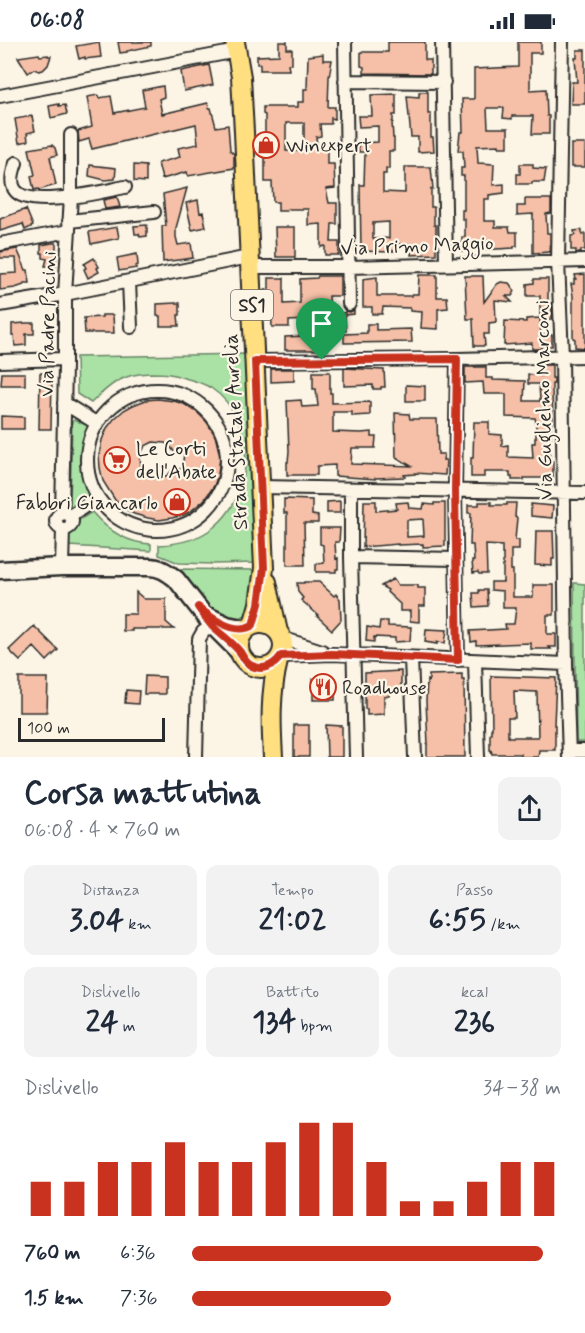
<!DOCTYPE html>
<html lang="it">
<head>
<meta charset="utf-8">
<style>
	:root { --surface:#fff; --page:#f2f2f3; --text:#1f2937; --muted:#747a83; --accent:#c8321e }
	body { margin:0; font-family:Mynerve,sans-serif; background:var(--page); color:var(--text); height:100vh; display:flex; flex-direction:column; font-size:22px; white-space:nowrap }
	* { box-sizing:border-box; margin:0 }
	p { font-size:20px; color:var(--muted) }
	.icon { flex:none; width:33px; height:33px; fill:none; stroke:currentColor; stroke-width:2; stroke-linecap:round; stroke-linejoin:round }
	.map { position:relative; height:715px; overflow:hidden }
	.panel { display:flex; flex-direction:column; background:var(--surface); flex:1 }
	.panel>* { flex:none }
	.scale { position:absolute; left:18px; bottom:15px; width:147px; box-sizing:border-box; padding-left:6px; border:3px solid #2b2b2b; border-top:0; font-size:16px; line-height:21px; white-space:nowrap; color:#2b2b2b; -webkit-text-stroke:4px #fcf5e5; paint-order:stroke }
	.pin { position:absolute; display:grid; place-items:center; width:51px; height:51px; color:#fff; margin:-62px -26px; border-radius:50% 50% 50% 0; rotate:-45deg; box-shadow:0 0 6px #0007 }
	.pin .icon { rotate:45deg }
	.round { display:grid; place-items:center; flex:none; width:63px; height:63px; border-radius:12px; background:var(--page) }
	.overview { display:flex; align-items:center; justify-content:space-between; height:102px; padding:0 24px }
	h1 { font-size:33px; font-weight:700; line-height:45px }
	.figures { display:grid; grid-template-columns:repeat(3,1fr); gap:9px; height:102px; padding:6px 24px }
	.figures div { display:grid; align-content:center; border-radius:12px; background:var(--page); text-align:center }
	.figures b { font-size:30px; font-weight:700 }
	.figures small { font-size:16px; font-weight:400 }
	.figures p { font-size:16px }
	.chart { height:168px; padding:12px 24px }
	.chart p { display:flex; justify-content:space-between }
	.chart svg { width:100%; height:108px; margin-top:6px; stroke:var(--accent); stroke-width:6 }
	ul { padding:0 24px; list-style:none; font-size:20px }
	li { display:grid; grid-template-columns:96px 72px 1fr; align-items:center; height:45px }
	li i { height:15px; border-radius:8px; background:var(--accent) }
	.status { display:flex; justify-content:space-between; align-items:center; height:42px; padding:0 30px; background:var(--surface); direction:ltr }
	.status svg { height:16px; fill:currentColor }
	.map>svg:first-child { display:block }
	.green { fill:#aae2a5; stroke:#6a8668; stroke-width:1.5 }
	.building { fill:#f5c0a7; stroke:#2b2b2b; stroke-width:1.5; fill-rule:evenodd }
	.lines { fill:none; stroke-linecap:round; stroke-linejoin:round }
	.street-casing { stroke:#2b2b2b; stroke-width:16 }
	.secondary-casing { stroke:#2b2b2b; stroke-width:21 }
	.primary-casing { stroke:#2b2b2b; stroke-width:22 }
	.street { stroke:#fcf5e5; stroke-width:12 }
	.secondary { stroke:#fcf5e5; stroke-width:16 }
	.primary { stroke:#ffdf80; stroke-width:18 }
	.route-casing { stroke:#fff; stroke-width:12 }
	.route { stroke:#c8321e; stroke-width:8 }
	.labels { text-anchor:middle; stroke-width:4.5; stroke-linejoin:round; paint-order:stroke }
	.shield { fill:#fcf5e5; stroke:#6a6863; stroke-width:1.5 }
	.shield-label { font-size:18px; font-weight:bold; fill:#2b2b2b }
	.poi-label { font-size:20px; fill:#2b2b2b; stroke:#fcf5e5; text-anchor:start }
	.street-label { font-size:20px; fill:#2b2b2b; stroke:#fcf5e5 }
</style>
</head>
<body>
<div class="status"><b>06:08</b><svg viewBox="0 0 49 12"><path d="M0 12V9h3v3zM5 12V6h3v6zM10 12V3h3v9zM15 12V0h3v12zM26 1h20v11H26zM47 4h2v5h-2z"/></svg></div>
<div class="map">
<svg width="585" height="715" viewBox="0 0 585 715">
	<rect width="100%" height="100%" fill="#fcf5e5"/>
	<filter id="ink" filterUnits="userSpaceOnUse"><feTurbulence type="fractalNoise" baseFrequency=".0167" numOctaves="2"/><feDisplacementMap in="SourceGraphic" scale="12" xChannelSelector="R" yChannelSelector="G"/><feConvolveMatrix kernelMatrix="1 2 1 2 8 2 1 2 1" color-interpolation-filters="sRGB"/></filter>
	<g filter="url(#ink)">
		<!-- green -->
		<path class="green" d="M248,312L254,521L213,522L179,521L159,513V503C179,502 198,498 214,485C256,451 257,377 211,346C201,340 192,338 181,335C171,331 161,331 150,331C121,332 111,342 91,361L77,352L76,315Z
			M74,378L90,384C86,399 82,413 84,429C85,437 89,445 90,453L72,466L70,464L72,380Z
			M92,470C108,489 127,501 151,502V509L69,504V492L73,490L79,478Z
			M177,527L254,528C254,540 255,555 250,566C242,585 218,575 207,564C196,554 187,539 177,527Z
			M574,541L585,542V700H576Z"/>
		<!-- building -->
		<path class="building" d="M99,0L101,15L85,17V15L79,17L76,4Z
			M118,0H151V4L127,9V10L120,11Z
			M279,0H287V7H292V22H288L289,28H260V22H257V14L279,13Z
			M388,0H425V18H431V32L364,31V25L361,24V10H388Z
			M518,0H541V11H530V48L546,47L547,74H549V92H532L533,74H512V77L503,76L504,66H487L488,86H508V105H499V103L477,104L478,121L494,122L493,143L504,142V151L489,153V157H484V179H495V185H509L510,190H517V204H514V206L462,209V195H465V177H462V168H464V134H461V126H464L463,109H458L460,90H463L462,57H474V27L518,25Z
			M577,8H585V62H571L572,40H577L575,16H577Z
			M39,12L40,14L48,13V14H51L48,23L43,28L39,29L34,27L28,31L18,15Z
			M323,12V18H332L329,35L328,65H335V77L331,76V82H320L321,94L316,95L317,103H327V122H334L335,146L326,147L329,161H337V182H332L331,200H339V213H325V204L321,205V182L308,183V167H288L287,169H278V160H273L272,140H265V73L263,72V65H298V60H304V47H307L308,14ZM286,81H304V109H286Z
			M209,23L213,43L184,49L181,29Z
			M163,44L164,55L159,57L162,72L208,61L209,66H211L216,85L228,83L230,108L234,112V126L188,134L187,130L162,137L158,121L180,115L178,106L198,102L196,82L92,107L89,97L79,100L78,89L92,85L87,55L98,53L99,56L111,54L114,71L145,65L142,48Z
			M419,50H428V72H431V95H433L434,109L418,110V95H411L407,54L419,55Z
			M396,52V73H393V80H392L393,96H394V109H389V127H386V132H383V150L405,151V125H431L433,147H431V165H434V183H436V212L411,213L412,202H396V209H390V210L361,209L360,143H364L365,110H359L358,101L378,100V84L359,85L358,74H372L371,53ZM389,180V196L373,197V181Z
			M59,62V64L65,63L67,72L51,76L49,64Z
			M32,74L35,89L27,91L28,99L19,101L15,77Z
			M571,102H585V125H571Z
			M52,103L55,106L57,113L50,115L56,143L39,148L38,147L34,148L31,134L35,133L29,107Z
			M520,122H533V126L546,127L544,140H532V142H517V132H520Z
			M90,123L116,126L115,137L105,138L89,134Z
			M134,123L146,124V140L134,139Z
			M187,146L176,186V195L178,203L191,201L193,216L163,220L162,184H166L163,152Z
			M117,155L120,165L105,167L103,158Z
			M525,157H551V171L546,172L547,191H550V210L533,211V172L517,173V164H525Z
			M198,158L200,171L203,170L206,185L192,188L186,161Z
			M26,167L33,184L25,188L23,182L0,189V177Z
			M147,183V194L140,195L139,192H135L134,184Z
			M117,185L119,196L91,202L89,190Z
			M275,185H295V215H276Z
			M582,188V193L585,192V208H581V211H576V208H571V194L575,193L574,189Z
			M52,201H56V224H45L47,217L43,216V211H41V203Z
			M17,207L26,228H28L30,241H24V243L15,246L0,248V232L17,231L16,216H0V210Z
			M137,212L138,223L136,224L137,226L119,229L117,216Z
			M94,216L99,225L97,226L99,230L88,236L84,227L86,226L84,222Z
			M585,232V306L575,305V297L573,296V254L571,242H574V237H576L575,233Z
			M419,233H437V255H447L448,266L438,267V287L421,286L422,270L410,269V266L383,265L382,272H372V265H363V237L377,235V254H412V252H418Z
			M318,234H340V254H329L330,270L345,271V269L350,270L354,268V272L345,273L346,289H330L328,308H285V295L305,294V278L289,279V285H272L271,258H269V256H263V249L269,247V236H284V262L300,261V237L317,236Z
			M465,234H483L484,260L497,242L501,240L509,241L515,249L512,254H506L512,260L495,258L496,280L489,281V292H484L485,304H474L473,277H467Z
			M534,237H548V261H552V277H540L541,293H552V304H541V307H532V301L504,303L505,279L526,280V277L540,276V254H527V242L534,241Z
			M176,261H180V273H178L179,284H160V274H157V262Z
			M102,273H113L114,291H85L84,276L102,275Z
			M26,281H34V292H26V303L15,304L14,293H12V282Z
			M367,282H376V288L411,287L412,300L344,301V292L367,291Z
			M542,323H552V336H554V342H552V348L553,380H551V395L549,396L550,419H553V435L550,434V436H524V438H512V435H510V430H484V435H471V416H473L474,380H489V392L502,393V404L508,403V415L533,416L532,401H535V396H536V380L535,376L506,375V352H484L483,340L465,341V325H486V336H493V338L525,339L524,359H540L539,342H528V332L541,334Z
			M344,326L384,328L385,345H381V347H373V343L344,344Z
			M271,327H294V339L271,340Z
			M313,330H330V351H332V361L370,360V373L352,374V370H333V390L361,391L372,390V395H376L375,406H352L351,422L411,424L396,415L395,371L409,372L410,377H437L438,412H444L443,418H446L445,433L415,431V432L404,433L405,435L375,436V437L335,434V423L318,424L317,425V433H287V420H288L289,409L287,359L301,358L302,365L318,364L316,347H313Z
			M2,331H25V343H1Z
			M40,331L52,332L51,387H39Z
			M406,343L425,344V359H406Z
			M158,357L174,359L184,362L197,370L207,380L215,393L220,414L218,433L214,444L204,458L191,469L183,473L172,476L159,478L148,476L134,472L125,467L115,458L103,439L100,426L99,413L102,398L107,386L114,377L124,368L133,363L146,358ZM153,400L165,401L170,404L175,411H184L182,427L174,426L168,433L160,436L152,435L146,432L141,425L140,414L145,404Z
			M1,374L24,375V387H1Z
			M284,457L312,458V473L318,474V481H304L305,523H287V471H284Z
			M340,459V471H327V460Z
			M364,459H376V469L397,467L396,461L408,460L409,466L423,467L424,462L434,463V461H445V504L423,505V502L398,503V502L363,505ZM423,477L424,494L407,495V478Z
			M479,460H491V463H507V461H516L515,475L517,476L515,498H519V508H511V528H513V555H533V543H554V573H547V592H556V605H549L551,607H531V601L476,603V599L471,600L470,589L506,587L505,582H514L516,566H503V549L491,548V540H503V512H502V504L486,503L487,532H479L478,530L473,531L472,519H474L473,503H470L471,471H468V463H479Z
			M531,462L553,464L552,476L531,474Z
			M320,486H340L339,500H335L336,517L338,516V527H336V530H316V522L324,521L323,503L320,502Z
			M536,489H553L554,517H552V524L535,523Z
			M393,537L398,543H418V546H425V564H419V580L410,579V569H400V562L387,550L388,548L381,544Z
			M304,540H319L334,554L336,552L340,557L341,578L332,588L317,574L318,573L301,558L303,556L298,550L297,541H304Z
			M479,548H487L488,564L474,565L473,551H479Z
			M136,550L144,557H166V580L174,587H132V589H123V572H136Z
			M380,579H388V584L411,585L410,599L395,600V596L374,595V600L366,599L367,585L379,587Z
			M34,584L58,608L47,619L34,605L20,619L9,608Z
			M426,587L447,588L445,601L437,600V602L425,600Z
			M401,629V648H389V654L384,655V672L367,673V667H365V631Z
			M462,632V638H464L465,715H427V702H428L426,659L427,638L429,639V633Z
			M145,634L165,635V652H144Z
			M491,634L556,636L554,683H555V708H539L538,715H521V712H492L491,708H490V691H491V687H492ZM514,649L537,650L538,695H508V676H515Z
			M19,636H48L47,670H19Z
			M313,637H335V658H313Z
			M126,648L139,649L138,662L125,661Z
			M294,683H309V715H294Z
			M326,683L342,684V715H327Z"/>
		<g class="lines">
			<defs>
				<path id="street" d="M345,0L349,262
					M442,0L446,222
					M562,0L558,219L562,314L566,622L569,715
					M345,39L444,40
					M0,54L237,9
					M16,121C13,129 10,141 15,148C29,168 104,149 125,145
					M69,179L154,170
					M0,202L69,189
					M250,225H348L585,219
					M129,240L131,285
					M0,263L65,252L249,215
					M457,317L455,448L458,618
					M0,319L65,317
					M255,319L457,317L585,314
					M87 418a70 70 0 1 1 140 0a70 70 0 1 1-140 0Z
					M64,361L96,381
					M261,445L585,451
					M351,447V515L356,715
					M56 479a8 8 0 1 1 16 0a8 8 0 1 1-16 0Z
					M62,472L65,324V252L71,155V93
					M70,474L97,456
					M351,515L456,517
					M62,525L63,487
					M282,596L322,609
					M281,614L332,612L566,622
					M411,616L415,715
					M475,619L478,715
					M569,709H585
					M196,715L199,597L203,590L212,583"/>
				<path id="secondary" d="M0,528L62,525H149C160,525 167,530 176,537L212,583L240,611
					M210,575L227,583L247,587"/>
				<path id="primary" d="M235,0L241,35L244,90L264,526L259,562L253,583
					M267,540L278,590
					M239 604a22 22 0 1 1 44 0a22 22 0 1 1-44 0Z
					M273,715C271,682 270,651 278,619"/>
			</defs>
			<!-- street casing -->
			<use href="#street" class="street-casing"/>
			<!-- secondary casing -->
			<use href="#secondary" class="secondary-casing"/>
			<!-- primary casing -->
			<use href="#primary" class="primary-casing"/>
			<!-- street -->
			<use href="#street" class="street"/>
			<!-- secondary -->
			<use href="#secondary" class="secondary"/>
			<!-- primary -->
			<use href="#primary" class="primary"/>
		</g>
	</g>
	<g class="lines" filter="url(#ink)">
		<defs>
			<path id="route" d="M457,317L455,448L458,618L332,612L281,614C274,624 263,629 252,624C245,621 244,616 240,610C232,600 221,593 212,584C207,578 202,571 198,565C211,576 235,594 253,583L259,562L264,526L255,319Z"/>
		</defs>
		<!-- route casing -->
		<use href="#route" class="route-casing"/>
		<!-- route -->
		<use href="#route" class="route"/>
	</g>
	<!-- icons -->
	<defs>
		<symbol id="shop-ring" viewBox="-11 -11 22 22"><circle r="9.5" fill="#fcf5e5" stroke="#c8321e" stroke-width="1.5"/><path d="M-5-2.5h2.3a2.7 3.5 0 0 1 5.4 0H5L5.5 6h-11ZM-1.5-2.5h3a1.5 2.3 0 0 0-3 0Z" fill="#c8321e"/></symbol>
		<symbol id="supermarket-ring" viewBox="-11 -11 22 22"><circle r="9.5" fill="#fcf5e5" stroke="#c8321e" stroke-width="1.5"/><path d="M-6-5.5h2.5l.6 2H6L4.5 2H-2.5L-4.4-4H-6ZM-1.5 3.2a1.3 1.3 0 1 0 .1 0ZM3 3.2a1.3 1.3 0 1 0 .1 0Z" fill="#c8321e"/></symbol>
		<symbol id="restaurant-ring" viewBox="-11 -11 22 22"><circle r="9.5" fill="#fcf5e5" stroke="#c8321e" stroke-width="1.5"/><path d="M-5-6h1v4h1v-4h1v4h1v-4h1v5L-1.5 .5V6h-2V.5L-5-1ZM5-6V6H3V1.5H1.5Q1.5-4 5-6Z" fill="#c8321e"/></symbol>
	</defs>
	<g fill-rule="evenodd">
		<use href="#shop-ring" x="251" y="88" width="30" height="30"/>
		<use href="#supermarket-ring" x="102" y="403" width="30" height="30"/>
		<use href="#shop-ring" x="162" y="445" width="30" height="30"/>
		<use href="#restaurant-ring" x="308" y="630" width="30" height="30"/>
	</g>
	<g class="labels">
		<!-- shield labels -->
		<rect class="shield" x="231" y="248" width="42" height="30" rx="4.5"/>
		<g class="shield-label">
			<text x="252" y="269">SS1</text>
		</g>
		<!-- poi labels -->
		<g class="poi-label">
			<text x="286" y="110">Winexpert</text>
			<text x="136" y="413">Le Corti<tspan x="136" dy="23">dell'Abate</tspan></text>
			<text x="158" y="467" text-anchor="end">Fabbri Giancarlo</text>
			<text x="342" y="652">Roadhouse</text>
		</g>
		<!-- street labels -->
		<g class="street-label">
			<text transform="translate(417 203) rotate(-2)" y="7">Via Primo Maggio</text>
			<text transform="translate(47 282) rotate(-89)" y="7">Via Padre Pacini</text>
			<text transform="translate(543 358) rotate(-91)" y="7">Via Guglielmo Marconi</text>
			<text transform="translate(235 390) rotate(-93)" y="7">Strada Statale Aurelia</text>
		</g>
	</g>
</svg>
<div class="scale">100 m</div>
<div class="pin" style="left:322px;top:318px;background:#1e9e55"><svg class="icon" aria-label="arrive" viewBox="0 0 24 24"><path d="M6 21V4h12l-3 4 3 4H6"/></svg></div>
</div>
<section class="panel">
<div class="overview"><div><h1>Corsa mattutina</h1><p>06:08 · 4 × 760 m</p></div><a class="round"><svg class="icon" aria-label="share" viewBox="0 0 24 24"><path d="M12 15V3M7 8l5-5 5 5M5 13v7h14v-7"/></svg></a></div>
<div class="figures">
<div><p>Distanza</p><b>3.04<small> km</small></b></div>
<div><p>Tempo</p><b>21:02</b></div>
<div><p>Passo</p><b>6:55<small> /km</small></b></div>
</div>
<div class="figures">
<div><p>Dislivello</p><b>24<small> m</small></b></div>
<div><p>Battito</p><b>134<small> bpm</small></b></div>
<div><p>kcal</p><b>236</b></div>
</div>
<div class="chart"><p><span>Dislivello</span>34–38 m</p>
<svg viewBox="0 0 160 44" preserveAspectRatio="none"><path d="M5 44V30M15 44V30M25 44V22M35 44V22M45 44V14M55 44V22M65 44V22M75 44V14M85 44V6M95 44V6M105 44V22M115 44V38M125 44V38M135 44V30M145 44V22M155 44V22"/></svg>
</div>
<ul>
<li><b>760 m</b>6:36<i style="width:95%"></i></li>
<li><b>1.5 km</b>7:36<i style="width:54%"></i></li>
</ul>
</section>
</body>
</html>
